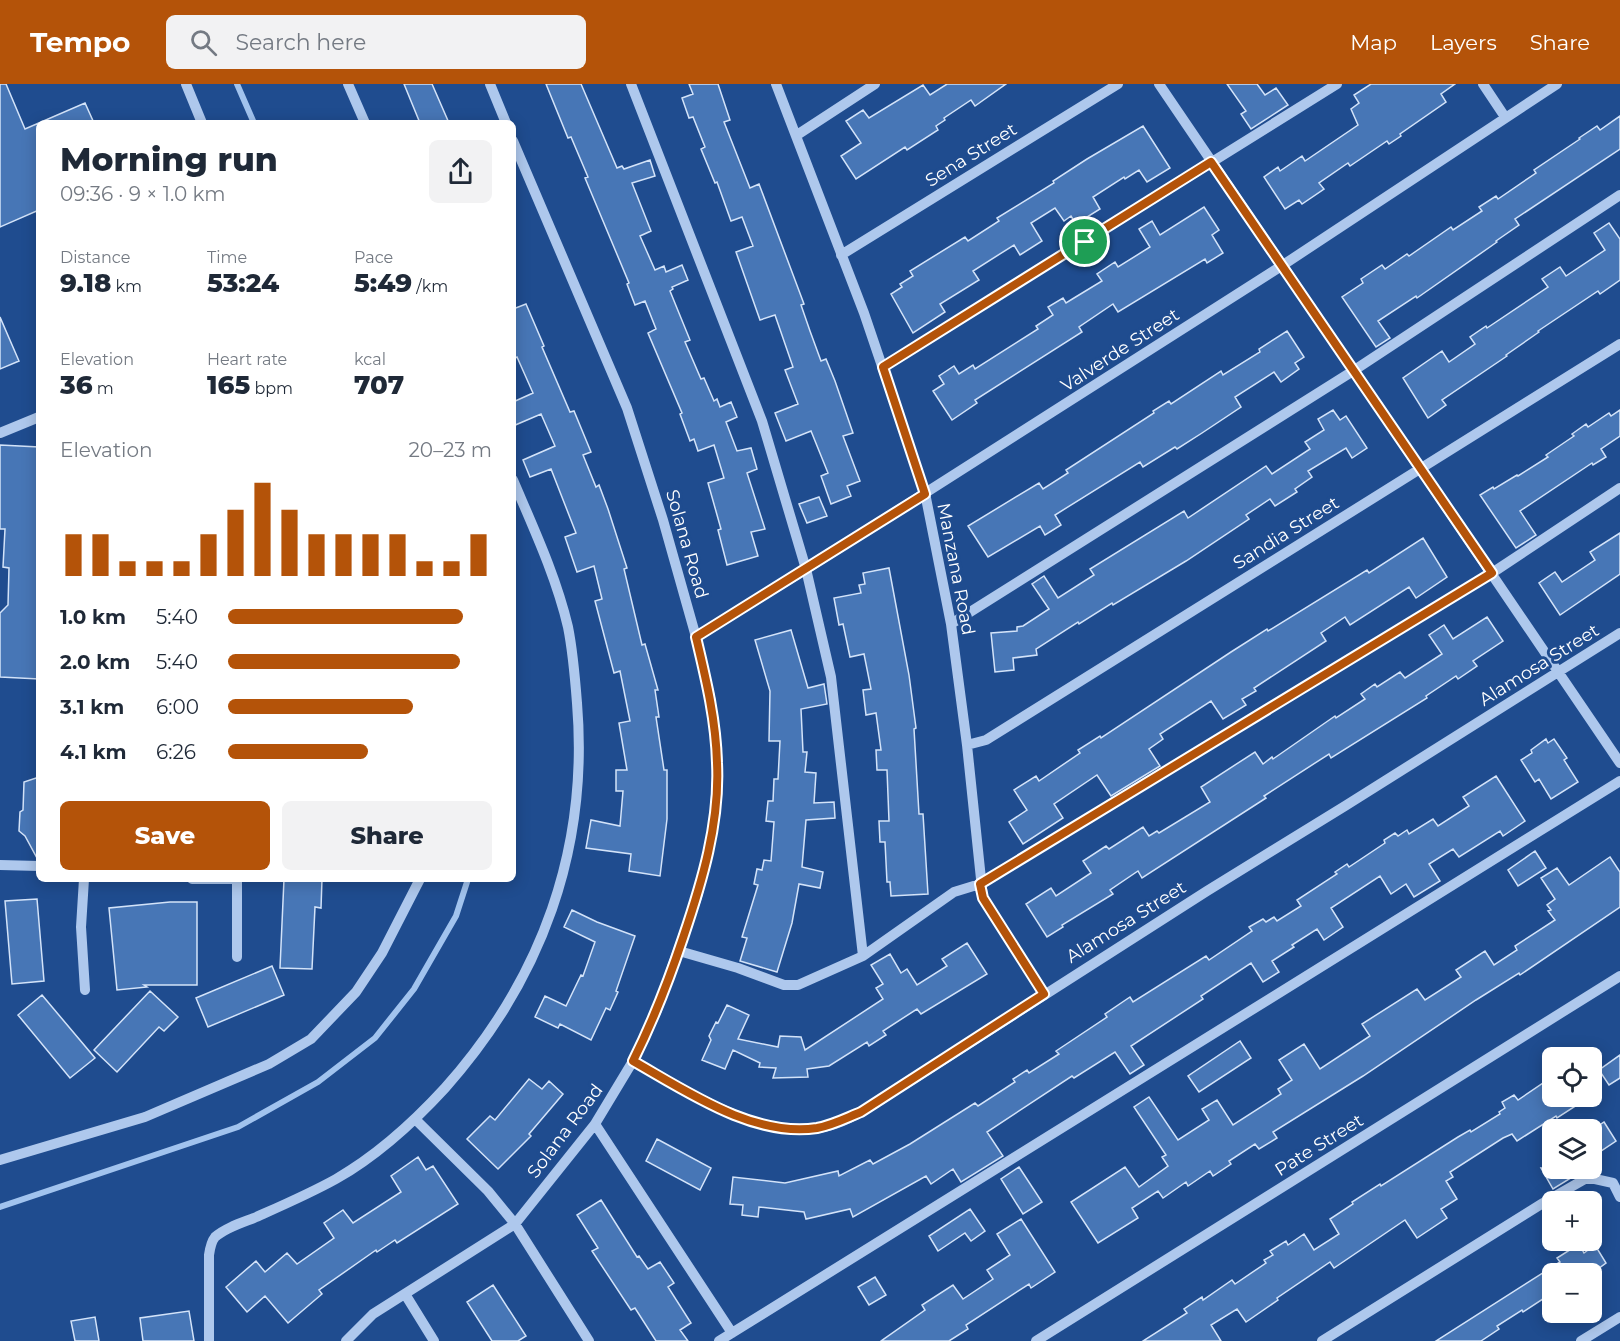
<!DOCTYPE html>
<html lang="en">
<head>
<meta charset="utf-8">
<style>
	:root { --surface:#fff; --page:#f2f2f3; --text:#1f2937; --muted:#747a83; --accent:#b45309 }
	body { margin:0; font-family:Montserrat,sans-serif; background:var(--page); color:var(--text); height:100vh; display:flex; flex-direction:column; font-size:22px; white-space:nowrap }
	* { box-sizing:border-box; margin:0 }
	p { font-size:20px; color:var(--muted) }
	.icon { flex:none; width:33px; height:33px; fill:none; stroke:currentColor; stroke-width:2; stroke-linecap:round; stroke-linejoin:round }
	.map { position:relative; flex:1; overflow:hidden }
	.sheet { position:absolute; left:36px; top:36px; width:480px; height:762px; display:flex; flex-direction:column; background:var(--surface); border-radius:9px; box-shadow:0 3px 15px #0003 }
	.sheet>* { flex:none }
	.controls { position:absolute; left:1542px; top:963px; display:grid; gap:12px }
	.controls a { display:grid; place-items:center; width:60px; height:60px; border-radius:9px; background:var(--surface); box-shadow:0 3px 15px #0003; font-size:30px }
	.pin { position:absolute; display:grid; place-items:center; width:51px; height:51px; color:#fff; margin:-26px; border:3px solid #fff; border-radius:50%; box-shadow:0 2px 6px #0007 }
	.round { display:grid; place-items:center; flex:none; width:63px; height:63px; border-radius:9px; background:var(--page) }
	.overview { display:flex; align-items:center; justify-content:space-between; height:102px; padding:0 24px }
	h1 { font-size:33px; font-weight:800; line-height:45px }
	.figures { display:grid; grid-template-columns:repeat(3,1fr); gap:9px; height:102px; padding:6px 24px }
	.figures div { display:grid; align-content:center }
	.figures b { font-size:26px; font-weight:800 }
	.figures small { font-size:16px; font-weight:400 }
	.figures p { font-size:16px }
	.chart { height:168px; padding:12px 24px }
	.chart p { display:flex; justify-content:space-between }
	.chart svg { width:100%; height:108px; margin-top:6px; stroke:var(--accent); stroke-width:6 }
	.primary-button { display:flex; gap:12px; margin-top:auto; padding:12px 24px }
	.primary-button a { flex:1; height:69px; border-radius:9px; background:var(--accent); color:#fff; font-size:24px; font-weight:800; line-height:69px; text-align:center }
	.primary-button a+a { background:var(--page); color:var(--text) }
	ul { padding:0 24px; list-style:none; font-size:20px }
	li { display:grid; grid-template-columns:96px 72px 1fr; align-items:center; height:45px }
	li i { height:15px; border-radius:8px; background:var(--accent) }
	header { display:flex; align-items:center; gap:36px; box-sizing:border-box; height:84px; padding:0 30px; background:var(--accent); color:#fff }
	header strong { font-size:28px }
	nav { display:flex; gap:33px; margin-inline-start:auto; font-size:21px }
	.search { width:420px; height:54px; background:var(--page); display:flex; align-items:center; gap:15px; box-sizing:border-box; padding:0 21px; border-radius:9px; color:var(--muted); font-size:22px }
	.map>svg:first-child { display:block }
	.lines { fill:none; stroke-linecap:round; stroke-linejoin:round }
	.stream { stroke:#a1c3ee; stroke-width:6 }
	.building { fill:#4776b6; stroke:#d3e3f9; stroke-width:1.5 }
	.minor { stroke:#aec8ed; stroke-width:10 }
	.route-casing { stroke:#fff; stroke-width:12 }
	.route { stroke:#b45309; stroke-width:8 }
	.labels { text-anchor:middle; stroke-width:6; stroke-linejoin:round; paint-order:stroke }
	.street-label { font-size:18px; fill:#fff; stroke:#1f4c8f }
</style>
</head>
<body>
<header>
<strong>Tempo</strong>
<div class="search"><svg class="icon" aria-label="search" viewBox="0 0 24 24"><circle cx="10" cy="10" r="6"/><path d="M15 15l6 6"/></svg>Search here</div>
<nav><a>Map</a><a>Layers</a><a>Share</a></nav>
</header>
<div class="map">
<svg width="1620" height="1257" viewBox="0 0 1620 1257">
	<rect width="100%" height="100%" fill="#1f4c8f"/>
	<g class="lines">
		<!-- stream -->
		<path class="stream" d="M237,0L254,39
			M0,1123L238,1043L318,998L375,954L414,905L456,832L468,795"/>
	</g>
	<!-- building -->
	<path class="building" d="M0,0H6L25,45L85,19L94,39H39V126L0,143Z
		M404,0H432L449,39H420Z
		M546,0H581L617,84L622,82L624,85L650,76L655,92L632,99L651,147L640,152L655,186L664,182L666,188L682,181L688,196L672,203L673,205L670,207L690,256L685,258L701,295L704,294L714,317L717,315L720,323L731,318L737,333L726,338L737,367L751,364L757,385L747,389L765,445L751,448L758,472L727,481L718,446L721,445L708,399L724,394L714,361L698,367L694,355L690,357L680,330L682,329L648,249L656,245L645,217L635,221L627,200L629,199L585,94L588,93L571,53L568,54Z
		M689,0H718L730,36L724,38L750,104L759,100L804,220L801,221L810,247L821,277L826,275L835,297L853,349L843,352L860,397L847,402L851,412L831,420L821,392L828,389L811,347L786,357L775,329L798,320L785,286L793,283L775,231L760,236L736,168L753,162L742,133L731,137L717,98L715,99L701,65L705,63L693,33L689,34L682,14L693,10Z
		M947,0H1006L975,22L971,16L944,34L945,36L936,42L938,46L907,66L905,63L856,95L841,72L861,59L846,37L863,26L869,34L923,1L930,11Z
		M1227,0H1257L1265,11L1276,4L1288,21L1251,45L1241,30L1246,27Z
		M1371,0H1455L1441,10L1446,18L1400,50L1401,52L1389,60L1387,57L1350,82L1348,79L1319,99L1324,105L1302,120L1299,116L1285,125L1264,93L1278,83L1280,87L1302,72L1305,77L1358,41L1351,25L1359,19L1354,11Z
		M1620,32V65L1515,135L1519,141L1496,157L1497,158L1417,214L1416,212L1378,237L1390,254L1376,263L1342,213L1363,199L1361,195L1382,181L1385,185L1407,170L1409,172L1451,143L1453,146L1482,127L1479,123L1496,112L1498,115L1536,89L1534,86L1580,55L1579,54L1597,42L1600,46Z
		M1143,42L1170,84L1147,98L1139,86L1125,95L1124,93L1093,113L1100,125L1076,140L1071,132L1064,137L1055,124L1031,139L1042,157L1020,171L1014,161L973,187L979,196L940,220L945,228L913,249L891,210L902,203L900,200L913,192L910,187L965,153L968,157L999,137L997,134L1054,99L1053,97L1087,75Z
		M1204,123L1219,146L1212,151L1223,169L1207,179L1205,175L1118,228L1113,220L1079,243L1082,248L975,316L977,319L952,336L933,307L944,300L939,292L954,282L959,290L973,281L975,285L1038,245L1036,242L1053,231L1048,223L1063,214L1066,219L1074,214L1102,197L1097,190L1115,178L1118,183L1150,163L1139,145L1152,137L1160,151Z
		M1609,139L1620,155V196L1600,210L1598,207L1538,247L1539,248L1506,271L1507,272L1442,316L1446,321L1428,334L1403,294L1442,267L1449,278L1475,260L1470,253L1486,242L1487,244L1548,203L1542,195L1560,183L1566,192L1605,166L1594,149Z
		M526,220L544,262L542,263L570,328L574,327L591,368L583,371L596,403L599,401L608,425L627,484L624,485L642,561L645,560L658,606H655L659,633H656L664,686H667V735L660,792L629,787L631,770L586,764L591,736L620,742L623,707H616V686H627L619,639L630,637L620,587L614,589L595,517L602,515L594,482L577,488L565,453L576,449L551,385L530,393L523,376L555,362L541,330L513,342V318L533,309L517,273L513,275V225Z
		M0,233L19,277L0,285Z
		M1287,247L1304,273L1295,279L1299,285L1281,298L1274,288L1235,313L1241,323L1202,349L1177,365L1175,363L1143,383L1140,378L1055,431L1061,441L1045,451L1040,442L988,473L968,442L1039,399L1043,405L1068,389L1066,386L1154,329L1153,327L1169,317L1171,320L1221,287L1223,291L1260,268L1259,265Z
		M1333,326L1340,336L1346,332L1367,364L1352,374L1346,364L1308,387L1312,393L1295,405L1297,408L1275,422L1270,415L1246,431L1249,435L1186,477L1113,521L1112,519L1079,540L1078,538L1036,565L1037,571L1013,574L1014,586L995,588L991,549L1017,547V543L1023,542L1049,525L1032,500L1044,492L1058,514L1094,491L1090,485L1184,427L1188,434L1266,382L1272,390L1310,365L1305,358L1324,346L1318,335Z
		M1620,326V352L1601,365L1606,373L1593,381L1592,379L1520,427L1536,451L1516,464L1480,411L1493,403L1494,405L1517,391L1518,392L1548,373L1546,371L1574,352L1572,350L1586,340L1588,343L1609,329L1611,332Z
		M0,361L39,363V595L0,593V529L8,521L9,484L3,483L5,445H0Z
		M819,413L827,432L807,439L799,420Z
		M1620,449V490L1560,531L1539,499L1555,488L1562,498L1595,476L1590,468Z
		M1423,454L1447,493L1416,514L1409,503L1350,541L1345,533L1321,549L1326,557L1254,604L1256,607L1242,615L1246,621L1223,635L1211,617L1160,650L1163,655L1149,665L1160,682L1111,712L1097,691L1054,720L1063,734L1023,760L1009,738L1027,726L1014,706L1036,692L1039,697L1080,669L1078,666L1100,652L1101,654L1231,568L1267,545L1268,547L1367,486L1369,489Z
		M889,484L909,591L916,644L914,645L919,730H923L928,810L891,812L890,798H887L885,758H880L879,737H889L887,686H877L876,666H881L876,629L866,631L863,606L871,605L864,570L850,573L843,540L839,541L834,514L861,509L859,501L865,500L863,489Z
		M1487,533L1503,557L1473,577L1477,582L1458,595L1456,592L1426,612L1427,614L1331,674L1329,670L1264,712L1266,714L1142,794L1138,787L1110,806L1113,810L1062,841L1063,843L1047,853L1026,820L1051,804L1056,812L1091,789L1083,777L1106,762L1109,765L1143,743L1149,752L1157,747L1159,749L1210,718L1201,703L1255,668L1263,680L1272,673L1273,675L1335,632L1336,634L1365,615L1361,610L1375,600L1377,603L1400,588L1405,594L1442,570L1429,551L1444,541L1453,555Z
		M791,546L808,604L824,600L827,620L801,625L803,668H807L805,688L816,689L814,719L834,718L835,734L806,736L802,783L823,788L820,804L799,800L792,839L777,888L740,877L747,854L742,853L758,801L754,800L757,785L762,786L764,776L771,777L774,738L766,737L768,717H773L774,695H778L780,657H769L770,607L755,556Z
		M1546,655L1548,659L1554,655L1567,674L1564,676L1578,698L1551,715L1539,695L1535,698L1521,676L1532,669L1531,666Z
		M1496,692L1525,737L1503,752L1500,747L1459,773L1453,765L1429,780L1440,797L1414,813L1406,800L1391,810L1380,792L1331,824L1343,843L1324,856L1317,845L1292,861L1294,863L1272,877L1279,888L1263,898L1251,879L1201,912L1203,915L1131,962L1144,981L1130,990L1115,968L1074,994L1072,992L987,1048L1003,1072L961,1098L953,1085L931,1100L926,1092L853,1133L850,1125L806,1135L804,1128L759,1123L758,1133L742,1131L743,1121L730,1120L733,1093L785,1099L838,1087L839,1092L870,1076L873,1080L910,1060L975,1019L978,1022L1015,998L1013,995L1027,986L1029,989L1059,970L1056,967L1107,933L1105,930L1130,913L1133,918L1206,872L1209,876L1252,847L1249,843L1263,835L1266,838L1274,833L1277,837L1301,822L1297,816L1337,790L1335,788L1347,780L1349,783L1385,759L1384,756L1395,749L1398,752L1407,746L1409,750L1433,735L1438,742L1469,722L1463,713Z
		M39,693V774H37L25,752L19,747L20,728L23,726L24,698Z
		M1535,767L1546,784L1518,802L1508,786Z
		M1610,773L1620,788V823L1520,891L1519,889L1476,916L1363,992L1273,1048L1277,1054L1259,1065L1255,1060L1229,1077L1231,1080L1213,1092L1210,1087L1188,1102L1186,1098L1163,1114L1158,1107L1132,1124L1138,1134L1098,1159L1071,1118L1125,1083L1139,1103L1168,1082L1162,1073L1166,1071L1134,1023L1149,1013L1178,1056L1209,1036L1202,1025L1217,1016L1233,1041L1281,1010L1278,1005L1292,996L1279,976L1304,960L1320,985L1370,952L1362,940L1417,905L1425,916L1461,893L1456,886L1485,867L1494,881L1517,866L1515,862L1555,836L1548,827L1551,826L1547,821L1555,815L1541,794L1557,784L1569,801Z
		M284,795H322L321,824L315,823L312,885L280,884Z
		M37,815L44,897L12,900L5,817Z
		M170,818H197V901H144L147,903L117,906L109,824Z
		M572,826L597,838L635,852L616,907L618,908L610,926L606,924L591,956L560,940L558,944L535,933L545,912L566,922L581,891L583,892L595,858L564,843Z
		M967,859L987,890L921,930L917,925L883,947L886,951L869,962L867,958L829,982L807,985L808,993L773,994L776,984L759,983L760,979L733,966L725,985L702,976L711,956L709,952L716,938L718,939L727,921L749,931L738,955L778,963L780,952L801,953L805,966L883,915L876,904L883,900L871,881L890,870L901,889L907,885L917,901L947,882L942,875Z
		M272,882L284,911L208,943L196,914Z
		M150,907L178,933L164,947L159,943L117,988L94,966Z
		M42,911L95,974L70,994L18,931Z
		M1240,957L1251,974L1199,1008L1188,992Z
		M1620,971V994L1609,1001L1599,986Z
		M1552,993V1012H1591L1557,1034L1556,1032L1517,1057L1512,1050L1503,1054L1450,1088L1453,1093L1446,1097L1457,1115L1441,1125L1447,1134L1417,1154L1405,1136L1334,1184L1330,1178L1277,1214L1278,1216L1246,1238L1237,1225L1211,1241L1221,1257H1143L1187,1229L1184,1225L1202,1213L1203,1216L1232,1196L1235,1200L1266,1179L1264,1176L1273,1171L1270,1167L1286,1157L1288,1161L1304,1150L1314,1166L1339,1150L1330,1135L1353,1120L1352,1118L1380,1100L1381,1102L1458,1053L1470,1046L1471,1048L1500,1030L1499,1028L1505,1024L1502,1018L1514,1011L1518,1016Z
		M529,995L542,1005L549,997L563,1010L529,1050L531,1052L498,1085L467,1055L490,1032L495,1036Z
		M1604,1038L1616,1057L1592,1073V1046Z
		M657,1055L711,1084L700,1106L646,1077Z
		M418,1073L426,1086L433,1082L458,1120L397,1159L395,1156L377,1168L376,1166L319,1206L322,1210L288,1239L265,1212L247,1228L226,1203L256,1177L265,1188L287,1169L297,1180L334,1154L324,1139L343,1126L353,1139L401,1108L391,1092Z
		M1019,1083L1042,1118L1023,1130L1001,1095Z
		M1541,1084H1587L1553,1105Z
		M601,1116L637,1173L639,1172L648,1185L660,1178L674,1199L668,1203L691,1239L680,1246L688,1257H656L635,1224L631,1226L592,1167L598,1164L577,1131Z
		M970,1125L985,1147L971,1157L965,1149L938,1167L929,1152Z
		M1021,1135L1055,1188L1031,1204L1029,1200L966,1241L968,1245L949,1257H881L925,1226L922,1221L953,1201L963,1215L993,1195L987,1186L1010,1171L997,1150Z
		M1579,1160L1584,1169L1595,1161L1606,1179L1591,1190H1552V1209L1523,1228L1522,1226L1497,1242L1499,1245L1481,1257H1436L1560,1178L1557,1174Z
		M875,1193L886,1211L869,1221L858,1203Z
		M493,1201L526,1252L518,1257H492L467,1218Z
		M189,1227L194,1257H143L140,1234Z
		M95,1233L99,1257H75L71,1237Z"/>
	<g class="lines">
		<!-- minor -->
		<path class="minor" d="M186,0L202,39
			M348,0L365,39
			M490,0L506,39
			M631,0L762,337L806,485L831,593L863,872
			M776,0L864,229L925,409L951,540L967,661L983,814L1044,910
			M1159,0L1620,679
			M1483,0L1505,33
			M797,51L875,0
			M841,171L1118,0
			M883,283L1337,0
			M0,349L39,333
			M951,540L1353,287L1620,111
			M696,553L806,485L1283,181L1557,0
			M967,661L986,656L1620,260
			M0,781L39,782
			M84,795L81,843L85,906
			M192,795H237
			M679,867L738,884L784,901H798L863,872L954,808L980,800L1492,489L1620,404
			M237,873V795
			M633,977C689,1008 768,1063 835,1040C861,1031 884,1013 907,999L1207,807L1345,722L1620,549
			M416,1036L488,1107L515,1140L589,1257
			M595,1040L732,1249
			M0,1076L145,1033L269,980L311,955L356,908L382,869L420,795
			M1613,1099L1620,1113
			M405,1210L434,1257
			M209,1257V1171C210,1164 211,1158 215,1153C225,1144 241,1139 254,1134C281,1122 309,1110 336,1095C378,1071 412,1040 445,1004C542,895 589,765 577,619C575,593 573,568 568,543C556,492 533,443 513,396
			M346,1257L373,1230L515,1140L595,1040L633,977L657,926L697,813L707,773L714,739L718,683L716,655L710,613L696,553L663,436L627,324L513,57
			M719,1257L1620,697
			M1036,1257L1620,892
			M1322,1257L1543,1119L1585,1095H1595L1613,1099
			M1581,1257L1620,1233"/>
	</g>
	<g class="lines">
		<defs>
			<path id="route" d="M1211,78L1492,489L980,800L983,814L1044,910L861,1028C846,1034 833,1041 817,1044C754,1054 686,1007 633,977C653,937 669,896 683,854C702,798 720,739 717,679C716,636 706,595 696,553L925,410L883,283Z"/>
		</defs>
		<!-- route casing -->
		<use href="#route" class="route-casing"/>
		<!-- route -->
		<use href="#route" class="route"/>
	</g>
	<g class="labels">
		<!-- street labels -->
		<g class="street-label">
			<text transform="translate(971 71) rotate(-32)" y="6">Sena Street</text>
			<text transform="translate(1120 266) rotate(-33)" y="6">Valverde Street</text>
			<text transform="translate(1286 449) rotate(-32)" y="6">Sandia Street</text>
			<text transform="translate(687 460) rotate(74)" y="6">Solana Road</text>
			<text transform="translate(956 485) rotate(79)" y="6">Manzana Road</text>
			<text transform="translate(1539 581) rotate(-32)" y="6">Alamosa Street</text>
			<text transform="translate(1126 838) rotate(-32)" y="6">Alamosa Street</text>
			<text transform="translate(565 1047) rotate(-53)" y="6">Solana Road</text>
			<text transform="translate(1319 1061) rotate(-32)" y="6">Pate Street</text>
		</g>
	</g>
</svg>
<div class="controls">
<a><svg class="icon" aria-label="locate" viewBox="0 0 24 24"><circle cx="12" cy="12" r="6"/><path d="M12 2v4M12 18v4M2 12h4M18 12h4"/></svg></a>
<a><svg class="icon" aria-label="layers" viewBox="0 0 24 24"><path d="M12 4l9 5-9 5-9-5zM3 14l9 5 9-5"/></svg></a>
<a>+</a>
<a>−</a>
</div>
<div class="pin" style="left:1085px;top:158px;background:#1e9e55"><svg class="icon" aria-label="arrive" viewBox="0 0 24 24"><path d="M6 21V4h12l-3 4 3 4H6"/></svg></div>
<section class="sheet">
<div class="overview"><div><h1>Morning run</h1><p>09:36 · 9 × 1.0 km</p></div><a class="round"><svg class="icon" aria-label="share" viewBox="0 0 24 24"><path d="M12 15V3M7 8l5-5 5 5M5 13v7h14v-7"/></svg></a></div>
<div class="figures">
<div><p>Distance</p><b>9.18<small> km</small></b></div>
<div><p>Time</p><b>53:24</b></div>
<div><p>Pace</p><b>5:49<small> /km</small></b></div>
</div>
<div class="figures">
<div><p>Elevation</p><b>36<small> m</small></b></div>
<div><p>Heart rate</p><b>165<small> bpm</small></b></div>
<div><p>kcal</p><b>707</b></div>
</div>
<div class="chart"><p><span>Elevation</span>20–23 m</p>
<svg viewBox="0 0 160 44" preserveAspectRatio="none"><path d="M5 44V27M15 44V27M25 44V38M35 44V38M45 44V38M55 44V27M65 44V17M75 44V6M85 44V17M95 44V27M105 44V27M115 44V27M125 44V27M135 44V38M145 44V38M155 44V27"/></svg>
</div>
<ul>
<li><b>1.0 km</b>5:40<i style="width:89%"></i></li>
<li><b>2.0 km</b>5:40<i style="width:88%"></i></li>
<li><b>3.1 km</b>6:00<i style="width:70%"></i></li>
<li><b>4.1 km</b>6:26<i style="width:53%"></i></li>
</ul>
<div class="primary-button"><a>Save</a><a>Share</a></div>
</section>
</div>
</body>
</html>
